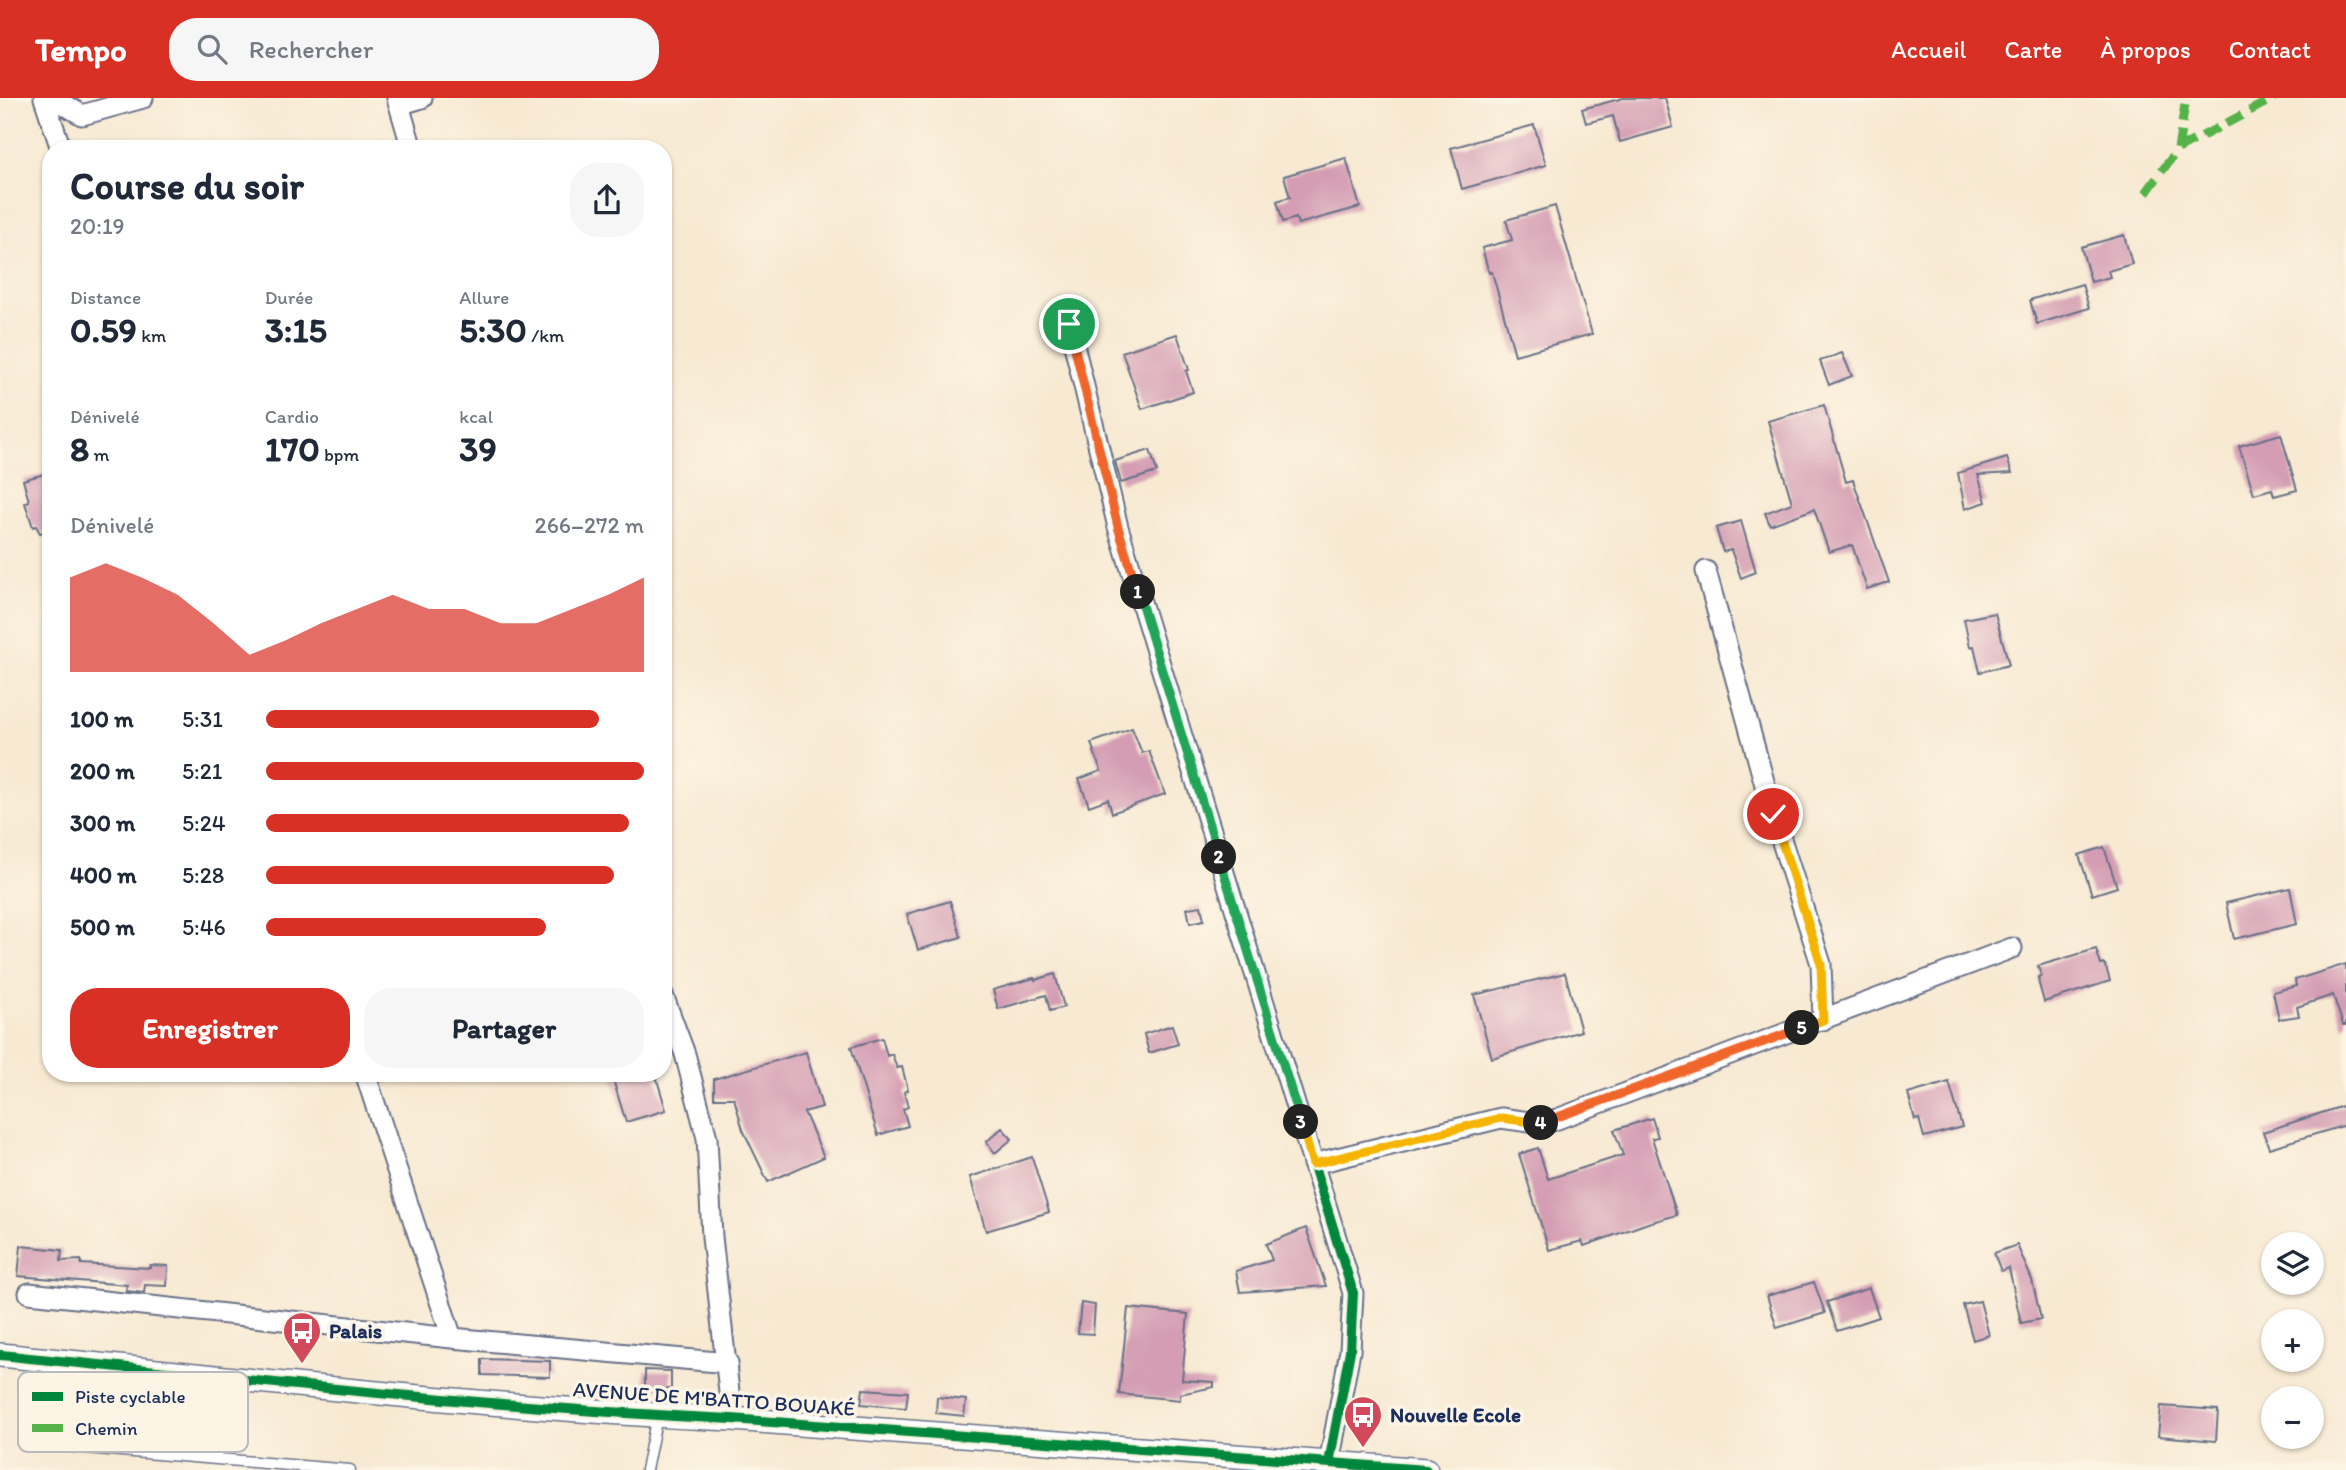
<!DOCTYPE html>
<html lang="fr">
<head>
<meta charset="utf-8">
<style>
	:root { --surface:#fff; --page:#f6f6f7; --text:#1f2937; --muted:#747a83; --accent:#d93025 }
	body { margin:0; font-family:Itim,sans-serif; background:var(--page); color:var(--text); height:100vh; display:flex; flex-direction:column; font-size:26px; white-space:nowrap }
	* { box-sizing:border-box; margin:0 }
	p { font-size:23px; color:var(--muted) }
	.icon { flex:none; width:38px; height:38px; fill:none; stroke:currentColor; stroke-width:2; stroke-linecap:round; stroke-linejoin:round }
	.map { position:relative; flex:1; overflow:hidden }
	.drawer { position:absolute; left:42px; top:42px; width:630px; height:942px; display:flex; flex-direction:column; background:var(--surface); border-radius:28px; box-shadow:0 2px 5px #0004 }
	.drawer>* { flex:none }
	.fabs { position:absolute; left:2261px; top:1134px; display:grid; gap:14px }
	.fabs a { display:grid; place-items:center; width:63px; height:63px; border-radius:50%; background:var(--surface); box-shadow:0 2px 5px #0004; font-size:35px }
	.pin { position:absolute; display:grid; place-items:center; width:60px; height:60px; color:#fff; margin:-30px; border:4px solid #fff; border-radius:50%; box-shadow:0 2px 7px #0007 }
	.km { position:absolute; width:35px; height:35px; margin:-18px; border-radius:50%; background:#222; color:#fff; font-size:19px; line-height:35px; text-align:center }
	.round { display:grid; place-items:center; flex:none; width:74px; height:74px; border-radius:28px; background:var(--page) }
	.head { display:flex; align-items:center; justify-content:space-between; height:119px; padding:0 28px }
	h1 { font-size:38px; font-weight:800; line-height:52px }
	.metrics { display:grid; grid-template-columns:repeat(3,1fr); gap:10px; height:119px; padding:7px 28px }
	.metrics div { display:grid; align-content:center }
	.metrics b { font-size:35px; font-weight:800 }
	.metrics small { font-size:19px; font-weight:400 }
	.metrics p { font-size:19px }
	.chart { height:196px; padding:14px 28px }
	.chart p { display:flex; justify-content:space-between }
	.chart svg { width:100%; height:126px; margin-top:7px; fill:var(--accent); opacity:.7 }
	.action { display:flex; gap:14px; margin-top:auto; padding:14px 28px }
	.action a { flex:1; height:80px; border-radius:28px; background:var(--accent); color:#fff; font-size:28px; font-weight:800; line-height:80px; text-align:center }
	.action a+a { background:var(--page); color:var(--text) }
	ul { padding:0 28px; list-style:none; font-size:23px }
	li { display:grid; grid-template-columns:112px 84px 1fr; align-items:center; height:52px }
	li i { height:18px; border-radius:9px; background:var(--accent) }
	header { display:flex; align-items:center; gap:42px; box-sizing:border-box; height:98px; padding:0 35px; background:var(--accent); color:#fff }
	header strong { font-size:33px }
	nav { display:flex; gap:38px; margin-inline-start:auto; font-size:24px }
	.search { width:490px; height:63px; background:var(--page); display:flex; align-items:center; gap:18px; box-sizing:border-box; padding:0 24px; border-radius:28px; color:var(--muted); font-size:26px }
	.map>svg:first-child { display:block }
	.building { fill:#d49db3 }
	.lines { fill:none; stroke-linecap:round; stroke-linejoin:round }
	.service-casing { stroke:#687087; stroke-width:13 }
	.minor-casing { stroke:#687087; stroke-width:23 }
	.tertiary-casing { stroke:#687087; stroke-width:26 }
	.service { stroke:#fff; stroke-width:10 }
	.minor { stroke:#fff; stroke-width:19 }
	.tertiary { stroke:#fff; stroke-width:23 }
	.quiet { stroke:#55b248; stroke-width:9; stroke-dasharray:18 9; stroke-linecap:butt }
	.cycleway-casing { stroke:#fcf5e5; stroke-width:15 }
	.cycleway { stroke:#00873e; stroke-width:10 }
	.split-1-casing { stroke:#fff; stroke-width:14 }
	.split-2-casing { stroke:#fff; stroke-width:14 }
	.split-3-casing { stroke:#fff; stroke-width:14 }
	.split-4-casing { stroke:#fff; stroke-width:14 }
	.split-5-casing { stroke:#fff; stroke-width:14 }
	.split-6-casing { stroke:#fff; stroke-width:14 }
	.split-1 { stroke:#f0652b; stroke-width:9 }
	.split-2 { stroke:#22a559; stroke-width:9 }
	.split-3 { stroke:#22a559; stroke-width:9 }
	.split-4 { stroke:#f5b400; stroke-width:9 }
	.split-5 { stroke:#f0652b; stroke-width:9 }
	.split-6 { stroke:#f5b400; stroke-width:9 }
	.labels { text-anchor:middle; stroke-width:7; stroke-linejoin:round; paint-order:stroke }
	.poi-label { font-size:21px; font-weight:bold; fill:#1b2f5e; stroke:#fcf5e5; text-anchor:start }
	.street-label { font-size:21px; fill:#1b2f5e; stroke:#fcf5e5 }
	.key { fill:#fcf5e5; stroke:#b8babc; stroke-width:2 }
	.key-label { font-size:19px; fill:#1b2f5e }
</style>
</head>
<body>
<header>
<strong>Tempo</strong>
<div class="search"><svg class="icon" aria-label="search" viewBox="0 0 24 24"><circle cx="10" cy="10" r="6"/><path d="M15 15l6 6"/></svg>Rechercher</div>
<nav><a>Accueil</a><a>Carte</a><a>À propos</a><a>Contact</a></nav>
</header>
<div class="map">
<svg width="2346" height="1372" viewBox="0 0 2346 1372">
	<rect width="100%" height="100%" fill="#fcf5e5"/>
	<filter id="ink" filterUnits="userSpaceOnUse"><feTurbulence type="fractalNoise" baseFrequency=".0143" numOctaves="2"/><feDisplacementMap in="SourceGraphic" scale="14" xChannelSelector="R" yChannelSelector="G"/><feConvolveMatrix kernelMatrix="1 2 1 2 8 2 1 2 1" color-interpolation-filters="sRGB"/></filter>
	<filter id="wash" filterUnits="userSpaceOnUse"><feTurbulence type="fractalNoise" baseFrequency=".00686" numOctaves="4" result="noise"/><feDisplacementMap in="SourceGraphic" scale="28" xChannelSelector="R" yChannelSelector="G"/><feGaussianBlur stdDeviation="1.57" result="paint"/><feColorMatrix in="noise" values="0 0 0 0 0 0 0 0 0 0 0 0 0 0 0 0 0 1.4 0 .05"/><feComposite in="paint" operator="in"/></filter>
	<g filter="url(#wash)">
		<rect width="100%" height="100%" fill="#f7e9d2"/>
		<g id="blocks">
			<!-- building -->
			<path class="building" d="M1623,0H1665L1673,29L1620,44L1613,18L1586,25L1582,11Z
				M1534,27L1546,67L1462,91L1451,50Z
				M1346,60L1360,109L1298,126L1296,120L1283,124L1277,103L1290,99L1284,78Z
				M1555,108L1592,236L1515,257L1492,174L1489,175L1482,150L1512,142L1506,122Z
				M2124,137L2132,166L2108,173L2110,179L2091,184L2081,149Z
				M2082,186L2089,210L2037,226L2030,202Z
				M1177,236L1189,272L1186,273L1193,294L1142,311L1122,254Z
				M1842,255L1852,278L1829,287L1820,263Z
				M1824,307L1846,384L1853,382L1889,484L1867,491L1852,447L1829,454L1814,411L1770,427L1765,415L1792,405L1768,323Z
				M2281,336L2297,392L2274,398L2272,391L2254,396L2239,348Z
				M1150,352L1157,374L1121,385L1115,363Z
				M2007,360L2012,375L1978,377L1986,404L1965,411L1958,375Z
				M51,374V432L40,435L36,428L33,429L25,405L29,403L23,382Z
				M1741,423L1756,474L1741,480L1731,452L1723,454L1716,430Z
				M1995,515L2009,567L1980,574L1974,548L1970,549L1964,521Z
				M1132,630L1142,655L1149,653L1165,696L1112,715L1108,701L1089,708L1079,681L1101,673L1091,645Z
				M2104,749L2117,789L2092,797L2079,757Z
				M2290,790L2297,826L2234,841L2226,805Z
				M950,803L961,839L918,852L907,816Z
				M1201,808L1204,822L1190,825L1187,810Z
				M2096,851L2101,867L2105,866L2110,883L2044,904L2039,886L2038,879L2041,878L2038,868Z
				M2346,866V927H2343L2333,897L2297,909L2299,918L2279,921L2273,894L2296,888L2295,882Z
				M1565,875L1581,933L1492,960L1474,897Z
				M1055,876L1064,909L1050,913L1046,897L998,911L993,892L1034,880L1035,882Z
				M1172,927L1178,946L1149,955L1144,936Z
				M882,940L887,958L892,956L897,970L902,969L908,992L904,994L908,1009L903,1011L908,1028L878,1037L851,949Z
				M806,954L822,1009L804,1014L824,1059L768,1084L743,1032L734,1000H714V981Z
				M611,975H655L666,1012L626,1024Z
				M1949,984L1962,1029L1924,1039L1919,1021L1915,1022L1908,996Z
				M2346,1007V1027L2269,1050L2263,1034Z
				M1652,1020L1658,1039L1652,1040L1677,1117L1648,1125L1584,1148L1582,1143L1549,1152L1519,1056L1538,1050L1548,1081L1623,1057L1614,1032Z
				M1002,1030L1012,1041L995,1055L986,1044Z
				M1032,1059L1049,1114L986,1133L970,1079Z
				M1306,1130L1326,1188L1240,1194L1236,1173L1272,1162L1266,1146Z
				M2017,1147L2032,1182L2041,1221L2021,1225L2009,1170L2001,1173L1994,1155Z
				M21,1148L62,1152L61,1163L81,1162V1166L150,1170V1167L168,1168L167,1188L145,1187L144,1195L126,1193L127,1187L18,1178Z
				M1814,1184L1825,1215L1777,1230L1767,1198Z
				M1869,1190L1879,1219L1837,1233L1827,1204Z
				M1980,1203L1989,1237L1973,1242L1963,1207Z
				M1081,1205L1095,1207L1093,1236L1078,1235Z
				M1128,1210L1188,1216L1182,1282L1214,1284V1289L1180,1296V1302L1119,1296Z
				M482,1261L550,1263V1279L482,1277Z
				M645,1272L671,1273V1291H645Z
				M863,1291L908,1294L906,1310L861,1306Z
				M937,1299L966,1302L964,1318L936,1315Z
				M2161,1308L2218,1312L2216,1343L2158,1338Z"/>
		</g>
	</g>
	<g filter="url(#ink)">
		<use href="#blocks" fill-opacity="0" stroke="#687087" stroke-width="2"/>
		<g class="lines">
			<defs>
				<path id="service" d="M48,1262L46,1305L54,1331L73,1349L350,1372
					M646,1372L657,1318"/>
				<path id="minor" d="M44,0L61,51
					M53,0L82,17L143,0
					M397,0L412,51
					M399,7L422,0
					M1069,226L1118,429L1353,1195L1350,1253L1329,1365
					M1706,473L1773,716L1821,866L1823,922
					M663,897L685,956L707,1040L712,1139L732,1321
					M365,975L452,1240
					M1313,1066L1501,1020L1544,1026L2012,850
					M29,1195L452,1240L728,1265"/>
				<path id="tertiary" d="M0,1257C243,1281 488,1310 732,1321L1426,1372"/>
			</defs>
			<!-- service casing -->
			<use href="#service" class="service-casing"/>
			<!-- minor casing -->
			<use href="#minor" class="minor-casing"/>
			<!-- tertiary casing -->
			<use href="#tertiary" class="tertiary-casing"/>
			<!-- service -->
			<use href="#service" class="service"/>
			<!-- minor -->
			<use href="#minor" class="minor"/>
			<!-- tertiary -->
			<use href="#tertiary" class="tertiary"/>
			<!-- quiet -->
			<path class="quiet" d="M2178,51L2274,0
				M2146,95L2178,51L2186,0"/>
			<defs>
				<path id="cycleway" d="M1069,226L1118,429L1353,1195L1350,1253L1329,1365
					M0,1257C243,1281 488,1310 732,1321L1426,1372"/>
			</defs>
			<!-- cycleway casing -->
			<use href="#cycleway" class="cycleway-casing"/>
			<!-- cycleway -->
			<use href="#cycleway" class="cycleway"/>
		</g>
	</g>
	<g class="lines" filter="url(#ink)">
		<defs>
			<path id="split-1" d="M1069,226L1118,429L1138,494"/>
			<path id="split-2" d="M1138,494L1219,759"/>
			<path id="split-3" d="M1219,759L1301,1024"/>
			<path id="split-4" d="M1301,1024L1313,1066L1501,1020L1541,1025"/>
			<path id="split-5" d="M1541,1025L1802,930"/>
			<path id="split-6" d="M1773,716L1821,866L1823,922L1802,930"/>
		</defs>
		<!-- split-1 casing -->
		<use href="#split-1" class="split-1-casing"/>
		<!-- split-2 casing -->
		<use href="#split-2" class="split-2-casing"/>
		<!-- split-3 casing -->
		<use href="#split-3" class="split-3-casing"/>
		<!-- split-4 casing -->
		<use href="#split-4" class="split-4-casing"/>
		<!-- split-5 casing -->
		<use href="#split-5" class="split-5-casing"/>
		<!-- split-6 casing -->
		<use href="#split-6" class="split-6-casing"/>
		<!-- split-1 -->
		<use href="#split-1" class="split-1"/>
		<!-- split-2 -->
		<use href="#split-2" class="split-2"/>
		<!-- split-3 -->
		<use href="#split-3" class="split-3"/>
		<!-- split-4 -->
		<use href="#split-4" class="split-4"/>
		<!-- split-5 -->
		<use href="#split-5" class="split-5"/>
		<!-- split-6 -->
		<use href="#split-6" class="split-6"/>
	</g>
	<!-- icons -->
	<defs>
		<symbol id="bus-pin" viewBox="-11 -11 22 30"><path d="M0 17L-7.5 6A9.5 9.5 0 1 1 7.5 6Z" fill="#d1495b" stroke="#fcf5e5"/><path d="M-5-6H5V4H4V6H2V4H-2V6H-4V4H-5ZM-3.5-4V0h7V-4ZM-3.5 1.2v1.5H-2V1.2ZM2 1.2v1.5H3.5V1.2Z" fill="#fff"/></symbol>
	</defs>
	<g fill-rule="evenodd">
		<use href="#bus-pin" x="280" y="1211" width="44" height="60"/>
		<use href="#bus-pin" x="1341" y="1295" width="44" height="60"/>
	</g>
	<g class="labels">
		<!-- poi labels -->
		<g class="poi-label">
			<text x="329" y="1240">Palais</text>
			<text x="1390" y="1324">Nouvelle Ecole</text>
		</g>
		<!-- street labels -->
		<g class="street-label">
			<text transform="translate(714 1301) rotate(4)" y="7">AVENUE DE M'BATTO BOUAKÉ</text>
		</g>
	</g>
	<!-- legend -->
	<rect x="18" y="1274" width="230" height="80" rx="10" class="key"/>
	<rect x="32" y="1294" width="31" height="9" fill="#00873e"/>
	<rect x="32" y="1326" width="31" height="8" fill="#55b248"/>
	<g class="key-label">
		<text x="75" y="1305">Piste cyclable</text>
		<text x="75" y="1337">Chemin</text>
	</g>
</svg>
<div class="fabs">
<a><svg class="icon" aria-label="layers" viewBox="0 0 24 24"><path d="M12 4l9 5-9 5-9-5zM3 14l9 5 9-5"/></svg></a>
<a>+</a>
<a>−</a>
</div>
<div class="pin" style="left:1069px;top:226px;background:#1e9e55"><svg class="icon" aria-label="arrive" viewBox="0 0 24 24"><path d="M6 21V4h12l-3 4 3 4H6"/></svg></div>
<div class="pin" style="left:1773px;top:716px;background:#d93025"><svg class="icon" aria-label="check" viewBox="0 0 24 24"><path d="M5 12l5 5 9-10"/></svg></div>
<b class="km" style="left:1138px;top:494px">1</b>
<b class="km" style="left:1219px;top:759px">2</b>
<b class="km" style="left:1301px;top:1024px">3</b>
<b class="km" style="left:1541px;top:1025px">4</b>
<b class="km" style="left:1802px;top:930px">5</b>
<section class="drawer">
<div class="head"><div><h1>Course du soir</h1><p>20:19</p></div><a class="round"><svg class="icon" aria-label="share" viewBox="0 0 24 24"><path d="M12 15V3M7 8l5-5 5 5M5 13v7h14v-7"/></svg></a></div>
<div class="metrics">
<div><p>Distance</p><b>0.59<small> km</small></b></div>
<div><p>Durée</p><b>3:15</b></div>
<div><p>Allure</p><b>5:30<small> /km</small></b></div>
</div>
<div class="metrics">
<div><p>Dénivelé</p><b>8<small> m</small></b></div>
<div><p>Cardio</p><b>170<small> bpm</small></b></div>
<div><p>kcal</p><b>39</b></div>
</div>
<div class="chart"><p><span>Dénivelé</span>266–272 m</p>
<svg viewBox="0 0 160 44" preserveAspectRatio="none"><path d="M0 44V11L10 6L20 11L30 17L40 27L50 38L60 33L70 27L80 22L90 17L100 22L110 22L120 27L130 27L140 22L150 17L160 11V44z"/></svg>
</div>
<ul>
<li><b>100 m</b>5:31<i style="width:88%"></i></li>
<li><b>200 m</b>5:21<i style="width:100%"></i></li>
<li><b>300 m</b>5:24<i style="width:96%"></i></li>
<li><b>400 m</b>5:28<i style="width:92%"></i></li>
<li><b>500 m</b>5:46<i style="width:74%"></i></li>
</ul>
<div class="action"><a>Enregistrer</a><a>Partager</a></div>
</section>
</div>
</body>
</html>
